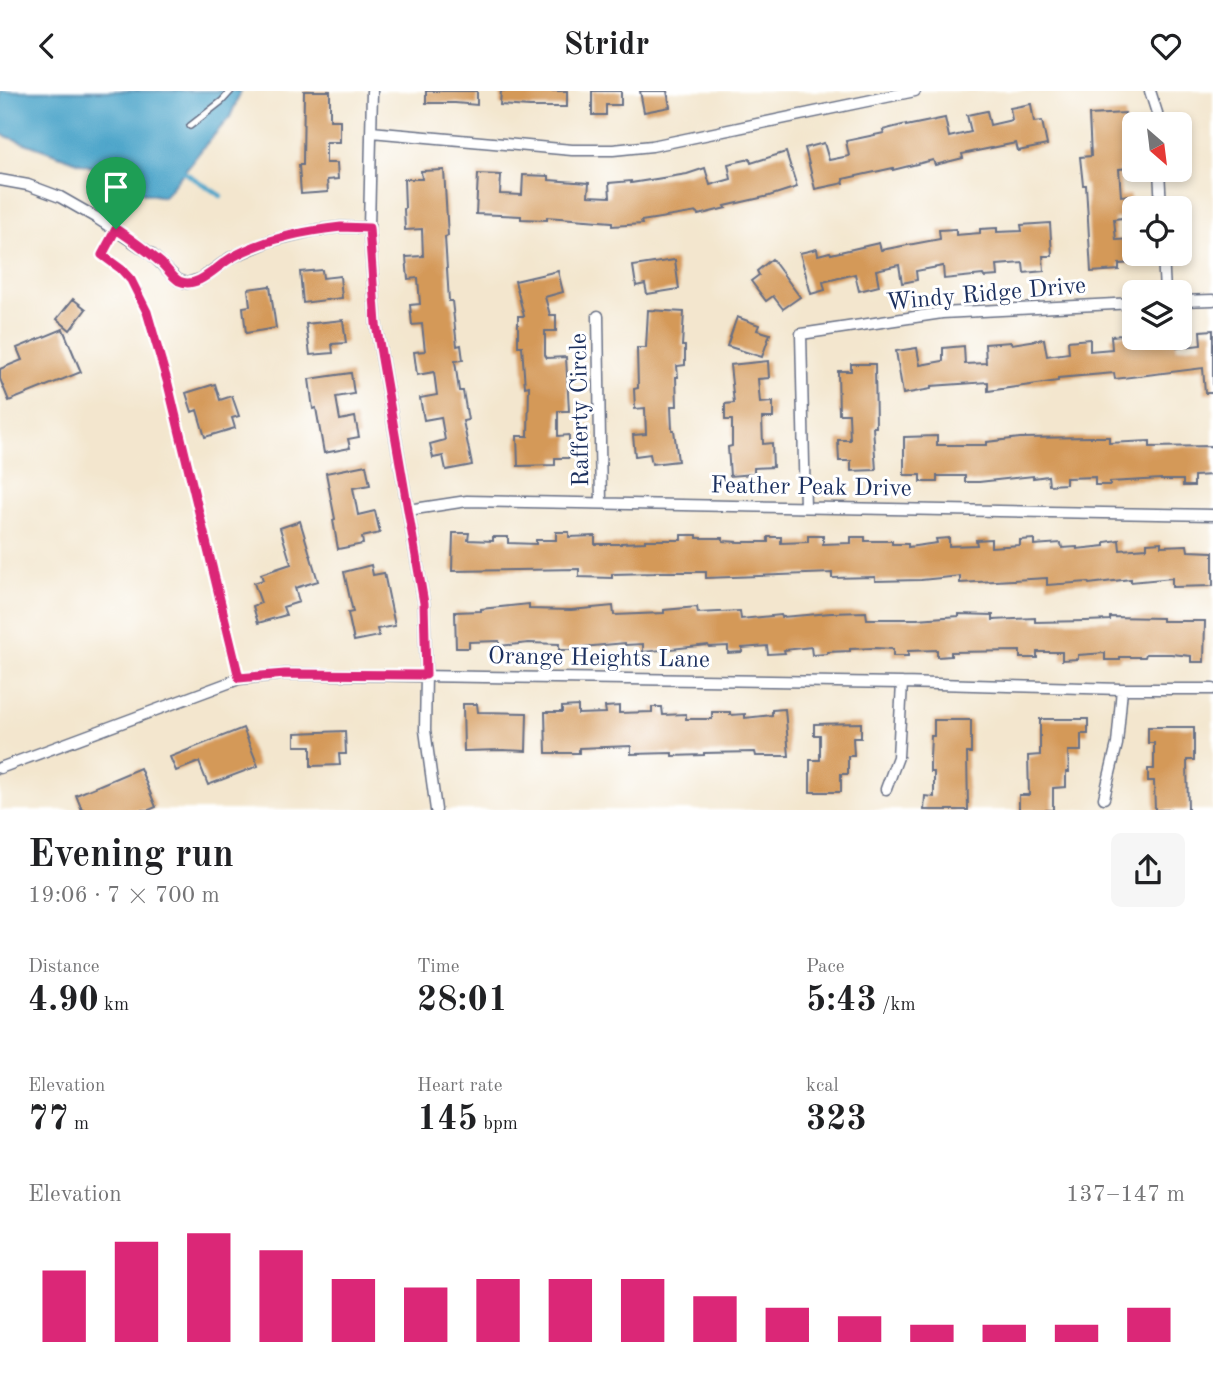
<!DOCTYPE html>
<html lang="en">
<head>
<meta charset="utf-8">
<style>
	:root { --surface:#fff; --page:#f6f6f6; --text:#202124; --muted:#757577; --accent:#db2777 }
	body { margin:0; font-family:"Old Standard TT",serif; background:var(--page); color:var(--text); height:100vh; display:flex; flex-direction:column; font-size:26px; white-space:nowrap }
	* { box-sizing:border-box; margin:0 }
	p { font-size:23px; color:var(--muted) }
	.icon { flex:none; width:38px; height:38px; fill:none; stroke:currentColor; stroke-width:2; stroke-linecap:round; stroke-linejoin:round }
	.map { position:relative; height:719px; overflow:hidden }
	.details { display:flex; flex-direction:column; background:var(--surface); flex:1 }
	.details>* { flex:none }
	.needle { width:46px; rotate:152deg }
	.fabs { position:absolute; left:1122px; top:21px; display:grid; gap:14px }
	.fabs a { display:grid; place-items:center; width:70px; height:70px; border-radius:10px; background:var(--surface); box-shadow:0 4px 10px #0003; font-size:35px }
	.pin { position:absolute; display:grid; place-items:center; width:60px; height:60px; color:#fff; margin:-72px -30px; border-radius:50% 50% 50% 0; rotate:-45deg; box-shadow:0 0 7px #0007 }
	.pin .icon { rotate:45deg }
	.round { display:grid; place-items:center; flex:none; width:74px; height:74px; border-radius:10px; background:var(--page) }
	.overview { display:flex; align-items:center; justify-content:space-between; height:119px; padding:0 28px }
	h1 { font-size:38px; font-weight:600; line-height:52px }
	.figures { display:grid; grid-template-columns:repeat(3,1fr); gap:10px; height:119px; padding:7px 28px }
	.figures div { display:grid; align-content:center }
	.figures b { font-size:35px; font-weight:600 }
	.figures small { font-size:19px; font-weight:400 }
	.figures p { font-size:19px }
	.chart { height:196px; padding:14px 28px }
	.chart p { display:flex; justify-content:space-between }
	.chart svg { width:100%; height:126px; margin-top:7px; stroke:var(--accent); stroke-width:6 }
	header { display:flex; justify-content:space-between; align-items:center; height:91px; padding:0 28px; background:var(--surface); font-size:32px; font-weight:600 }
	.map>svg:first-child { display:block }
	.water { fill:#4ca4c9; stroke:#346a94; stroke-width:2 }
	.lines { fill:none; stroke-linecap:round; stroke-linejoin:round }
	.stream { stroke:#4ca4c9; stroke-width:4.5 }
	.building { fill:#d49959 }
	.service-casing { stroke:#676f85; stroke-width:8 }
	.minor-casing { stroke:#676f85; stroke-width:13 }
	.service { stroke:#fff; stroke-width:5 }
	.minor { stroke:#fff; stroke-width:10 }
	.route-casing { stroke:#fff; stroke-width:14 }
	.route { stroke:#db2777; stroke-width:9 }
	.labels { text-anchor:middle; stroke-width:6; stroke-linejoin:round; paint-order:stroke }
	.street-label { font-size:24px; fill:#1b2f5e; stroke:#fff }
</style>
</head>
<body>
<header><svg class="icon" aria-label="back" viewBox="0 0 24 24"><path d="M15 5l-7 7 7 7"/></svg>Stridr<svg class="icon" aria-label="heart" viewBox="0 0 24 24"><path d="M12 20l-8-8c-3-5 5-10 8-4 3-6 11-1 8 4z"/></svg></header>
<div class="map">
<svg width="1213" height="719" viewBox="0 0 1213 719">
	<rect width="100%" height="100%" fill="#fff"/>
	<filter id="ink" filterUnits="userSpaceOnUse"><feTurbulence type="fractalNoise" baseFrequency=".0143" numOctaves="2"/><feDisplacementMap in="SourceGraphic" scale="14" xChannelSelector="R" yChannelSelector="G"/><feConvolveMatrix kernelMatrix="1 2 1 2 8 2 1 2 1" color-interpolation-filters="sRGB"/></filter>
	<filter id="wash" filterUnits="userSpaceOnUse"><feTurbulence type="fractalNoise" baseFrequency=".00686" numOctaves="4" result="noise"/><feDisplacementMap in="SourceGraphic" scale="28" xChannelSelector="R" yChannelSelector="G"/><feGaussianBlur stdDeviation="1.57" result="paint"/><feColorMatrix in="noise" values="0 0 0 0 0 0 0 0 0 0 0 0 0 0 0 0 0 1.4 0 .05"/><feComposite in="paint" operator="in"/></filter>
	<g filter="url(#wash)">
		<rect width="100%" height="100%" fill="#f3e6ce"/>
		<!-- water -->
		<path class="water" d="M0,0H241L230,26L207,52L164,106L144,102L108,82L0,43Z"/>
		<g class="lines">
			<!-- stream -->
			<path class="stream" d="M181,79L221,105"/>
		</g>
		<g id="blocks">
			<!-- building -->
			<path class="building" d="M304,0H330V29H340V51H326V72H337L338,88L327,89L328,101L301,103L299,74H303Z
				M426,0H477V14L455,12H426Z
				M501,0H567V16H530L500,14Z
				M592,0H621V14H606V24H592Z
				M640,0H667L670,16L644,21Z
				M1031,13L1034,31L1042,30L1047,54L1018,60L1016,52L962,63L963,67L935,74L933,69L893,79V77L843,88L844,92L815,98L805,57L824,52L829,69L849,65L846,50L884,42L883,39L906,33V35L945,27L949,46L971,41L967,24L987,20L990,34L1012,29L1010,17Z
				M1125,22L1129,77L1119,78L1121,105L1130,104L1132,126L1114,128L1116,149L1134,148V172L1119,173V179L1091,181L1086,94H1083L1080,66L1091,65L1089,24Z
				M786,61L797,96L769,105L725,115L726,117L698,124L697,121L641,130L642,133L612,135V131L547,126V129L521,128V125L476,123L478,83L501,84L500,103L522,104L523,84L549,85V89L589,92L588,105L610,106L609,92L631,90V92L687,83L705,77L710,94L731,88L728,73L750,68L751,72Z
				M444,79L448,145L445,146L449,210H452L457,255L461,254L463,269L455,270L459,300H463L468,329L463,330L472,374L446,379L443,365L433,367L430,353L445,349L441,326L424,329L420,307L437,304L434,281L417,284L414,261L425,260L422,233L412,234L410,214L420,213L418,187L408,188L406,166L423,165L422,138L405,139L404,118L405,117L404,88H422L421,80Z
				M1050,132L1052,165H1043L1044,180L1024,182L1023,172L997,174L998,185L984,186L983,184L944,188L943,175L916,180L917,189L902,192L899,174L876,179L879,195L859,200L855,183L823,191L825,199L811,203L800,162L817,158L818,164L830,161L831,163L879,152L881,159L940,148L939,139L956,138V144L980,142V138L997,137V141L1022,140L1021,134Z
				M772,168L800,206L783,218L773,205L766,210L751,190L759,184L757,180Z
				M675,169L679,198L647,203L645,193L636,195L633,175Z
				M322,179L323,187L340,185L342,207L303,212L300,181Z
				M558,180L563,201L545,206L550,224H556V240H545V264L547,267L566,266L569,320H558V345L569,344V367H555V374L518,375L517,345H528L529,295L525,296L522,255H518V225H524L515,190Z
				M270,195L276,237L246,242L243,216L250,215L248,198Z
				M73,208L86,218L70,239L57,228Z
				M648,219L684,221L682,255H685V274L677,275L678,286H676L677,315H671L672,339H674L678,370L652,373L650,363L635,365L633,344L646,343L645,317L635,318L634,298L638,297L637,257H646Z
				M737,226L759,234L757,239L770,243L762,266L727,255Z
				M343,229L346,252L332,253L333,262L310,264L306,233Z
				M63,238L81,281L9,310L0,288V278L22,269L17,257Z
				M1213,239V302H1205L1203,277L1115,288L1114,282L1058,287V290L988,300V291L931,295V298L903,303L896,260L917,257L920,274L943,270V257L964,255L965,273L986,272L985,253L1011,251L1012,253L1044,248L1047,265L1069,262L1068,250L1090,248V260L1112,258L1111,245L1134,243V247H1176L1177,257L1201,254L1200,240Z
				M768,270L769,287L758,288L760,312L773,311V327H762L763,353L772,352L773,376L754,377V383L730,385L728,356L732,355V329H725V313L734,312L730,274Z
				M851,273H875L876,336H873L876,379L851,380V370H839L838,349H850L849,323H839L838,280H851Z
				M351,282L354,303L336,306L340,329L355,326L359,346L348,348L350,357L324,362L316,317L313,318L309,288Z
				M215,293L220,309L232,305L239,325L232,327L235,337L205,346L197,319L192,321L186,302Z
				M937,345V354H987V351L1020,347L1095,346H1109V352L1150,350V356L1213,355V384L1194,385V395H1183V389H1161V388L1110,391V394H1095V386L1066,387V393L1049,394L1048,385L1033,387V385L979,391H965V385H937V391H921V384H904V346Z
				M366,374L370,394L353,397L358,424L375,420L380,442L362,446L363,453L338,458L333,429L335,428L326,382Z
				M300,430L318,490L295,497L299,511L283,516L286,524L258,532L253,515L261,512L254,492L263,489L261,483L291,473L280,437Z
				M556,441H569V446L595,445V453H621V452L645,451V449H681V444H697V447H723V450L739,451H768V446H781V452L808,451V445H823V453L851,452V446H865V450H892V453H908V456L937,452L936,448L949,447V455L977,454L976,449L991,448V456L1020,454V449L1034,448V454L1061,452L1062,457L1077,456V458L1105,455V451L1119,449L1120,459L1147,457V452L1161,451V455L1187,454L1188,460L1213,461V495L1172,496V487L1131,491V488L1089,493L1088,491L1047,494V487L960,492V485L921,489L875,490V486L832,487V482L706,487V481H655V482L612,483V487L579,486V478L452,480L453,442H469L468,449L493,450V446H508V452L536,453V449H556Z
				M371,474L373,484L384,482L395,535L377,538L379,545L354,550L348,522L353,521L344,481Z
				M529,513V518L571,519L613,515L614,524L664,522V519L697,516L698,522L740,520L741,528L781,524L782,526L831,522L866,521L867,528H917L959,525V523L993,524V529L1035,527V531L1086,530L1110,529V526L1162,527V530H1205L1204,571H1191V565L1171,563H1146L1145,566H1120V569H1105V562L1078,564V568L1062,569V561H1037V567H1020V560L951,561V565L937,566V559L908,560V565H893V558L875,557L850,558V560L827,561V563L812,564L811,556L784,559L785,562L768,563L767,555L742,557V561L728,562V555L709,556L708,554L643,561V553L625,554V552L572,557V559H559V553L529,552L499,555V550L469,551V557H456L455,521L481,520V518Z
				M463,613H477L478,621L527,622L526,660L503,659L464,660Z
				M578,615V623L606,622L605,616L619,615V622L652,621V616H662L663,624L686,623V628H712V621H730V624L745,623V627L772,624V619L785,618L789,665H756L755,661L704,662V664L672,665V662L631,663V655L579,657V662H546L545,621H562V616Z
				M1040,628H1088V643H1081V660H1068L1069,681H1066V696L1053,697V719H1019V704H1029L1028,665L1040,664Z
				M934,629H971V662H967L968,719H924L925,705L934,706V681H930V666L931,645H934Z
				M861,632V647H853L854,665H848V683H841V701H810V669H820V644H814V633Z
				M1148,636H1194V669H1187L1188,719H1155L1154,690H1148V678H1154V652H1148Z
				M243,637L258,675L208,694L199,671L176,680L170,666Z
				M345,640L346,663H339L340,674L311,675V655H295V642Z
				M140,677L156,716L149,719H82L76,704Z"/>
		</g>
	</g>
	<g filter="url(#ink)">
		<use href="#blocks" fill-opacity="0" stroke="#676f85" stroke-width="2"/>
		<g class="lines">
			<defs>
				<path id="service" d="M190,35L222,10L231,0
					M115,140L102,164L121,178L131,189L140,203L147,221L168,293L239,588"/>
				<path id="minor" d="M372,0L369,137L376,233L424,512L426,584L425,639L436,719
					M1150,0L1157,22V33
					M371,41L572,59H613L652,55L915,0
					M1159,79L1161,117
					M0,89L28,94L60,106L95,126L150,162L178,189L187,192L201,188L230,167L270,150L316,139L341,136L369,137
					M1163,163L1165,201
					M1180,210L1213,209
					M598,225L601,412
					M805,416L801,243L942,222L1134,212
					M408,419L467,410L1213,424
					M0,677L239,588L285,583L902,592L1122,598H1213
					M886,698L898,666L902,592
					M1104,707L1117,653L1122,598"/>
			</defs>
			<!-- service casing -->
			<use href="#service" class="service-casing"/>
			<!-- minor casing -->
			<use href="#minor" class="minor-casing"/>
			<!-- service -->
			<use href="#service" class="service"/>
			<!-- minor -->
			<use href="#minor" class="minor"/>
		</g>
	</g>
	<g class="lines" filter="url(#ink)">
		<defs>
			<path id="route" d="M341,136L369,137L376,233L424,512L426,584L285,583L239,587L168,293L147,221L131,189L121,178L102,164L116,138C131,148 146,159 160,171C166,176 172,186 179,190C197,199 217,175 231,167C264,148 303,140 341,136Z"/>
		</defs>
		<!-- route casing -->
		<use href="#route" class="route-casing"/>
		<!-- route -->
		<use href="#route" class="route"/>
	</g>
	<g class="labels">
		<!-- street labels -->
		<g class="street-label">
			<text transform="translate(986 202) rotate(-5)" y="8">Windy Ridge Drive</text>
			<text transform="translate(579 319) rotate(-91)" y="8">Rafferty Circle</text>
			<text transform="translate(811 395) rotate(1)" y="8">Feather Peak Drive</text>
			<text transform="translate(599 566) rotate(1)" y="8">Orange Heights Lane</text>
		</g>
	</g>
</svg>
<div class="fabs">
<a><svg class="needle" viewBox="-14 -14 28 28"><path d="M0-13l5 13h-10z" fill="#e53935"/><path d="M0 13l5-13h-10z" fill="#757577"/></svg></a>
<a><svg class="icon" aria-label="locate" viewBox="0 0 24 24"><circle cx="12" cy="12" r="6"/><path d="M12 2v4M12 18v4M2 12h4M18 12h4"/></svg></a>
<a><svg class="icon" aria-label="layers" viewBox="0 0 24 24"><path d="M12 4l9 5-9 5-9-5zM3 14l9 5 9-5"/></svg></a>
</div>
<div class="pin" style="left:116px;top:138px;background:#1e9e55"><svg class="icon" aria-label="arrive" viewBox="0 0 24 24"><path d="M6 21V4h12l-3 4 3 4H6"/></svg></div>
</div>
<section class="details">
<div class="overview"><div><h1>Evening run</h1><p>19:06 · 7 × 700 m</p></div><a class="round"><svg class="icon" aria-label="share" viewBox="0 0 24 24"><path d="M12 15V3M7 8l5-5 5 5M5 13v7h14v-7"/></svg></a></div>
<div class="figures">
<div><p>Distance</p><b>4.90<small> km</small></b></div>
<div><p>Time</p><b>28:01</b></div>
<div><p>Pace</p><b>5:43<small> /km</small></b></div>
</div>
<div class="figures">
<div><p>Elevation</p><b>77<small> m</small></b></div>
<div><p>Heart rate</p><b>145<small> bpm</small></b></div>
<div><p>kcal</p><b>323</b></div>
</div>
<div class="chart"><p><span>Elevation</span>137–147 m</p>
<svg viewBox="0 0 160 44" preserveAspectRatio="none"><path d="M5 44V19M15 44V9M25 44V6M35 44V12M45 44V22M55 44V25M65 44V22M75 44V22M85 44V22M95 44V28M105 44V32M115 44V35M125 44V38M135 44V38M145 44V38M155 44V32"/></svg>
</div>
</section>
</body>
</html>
